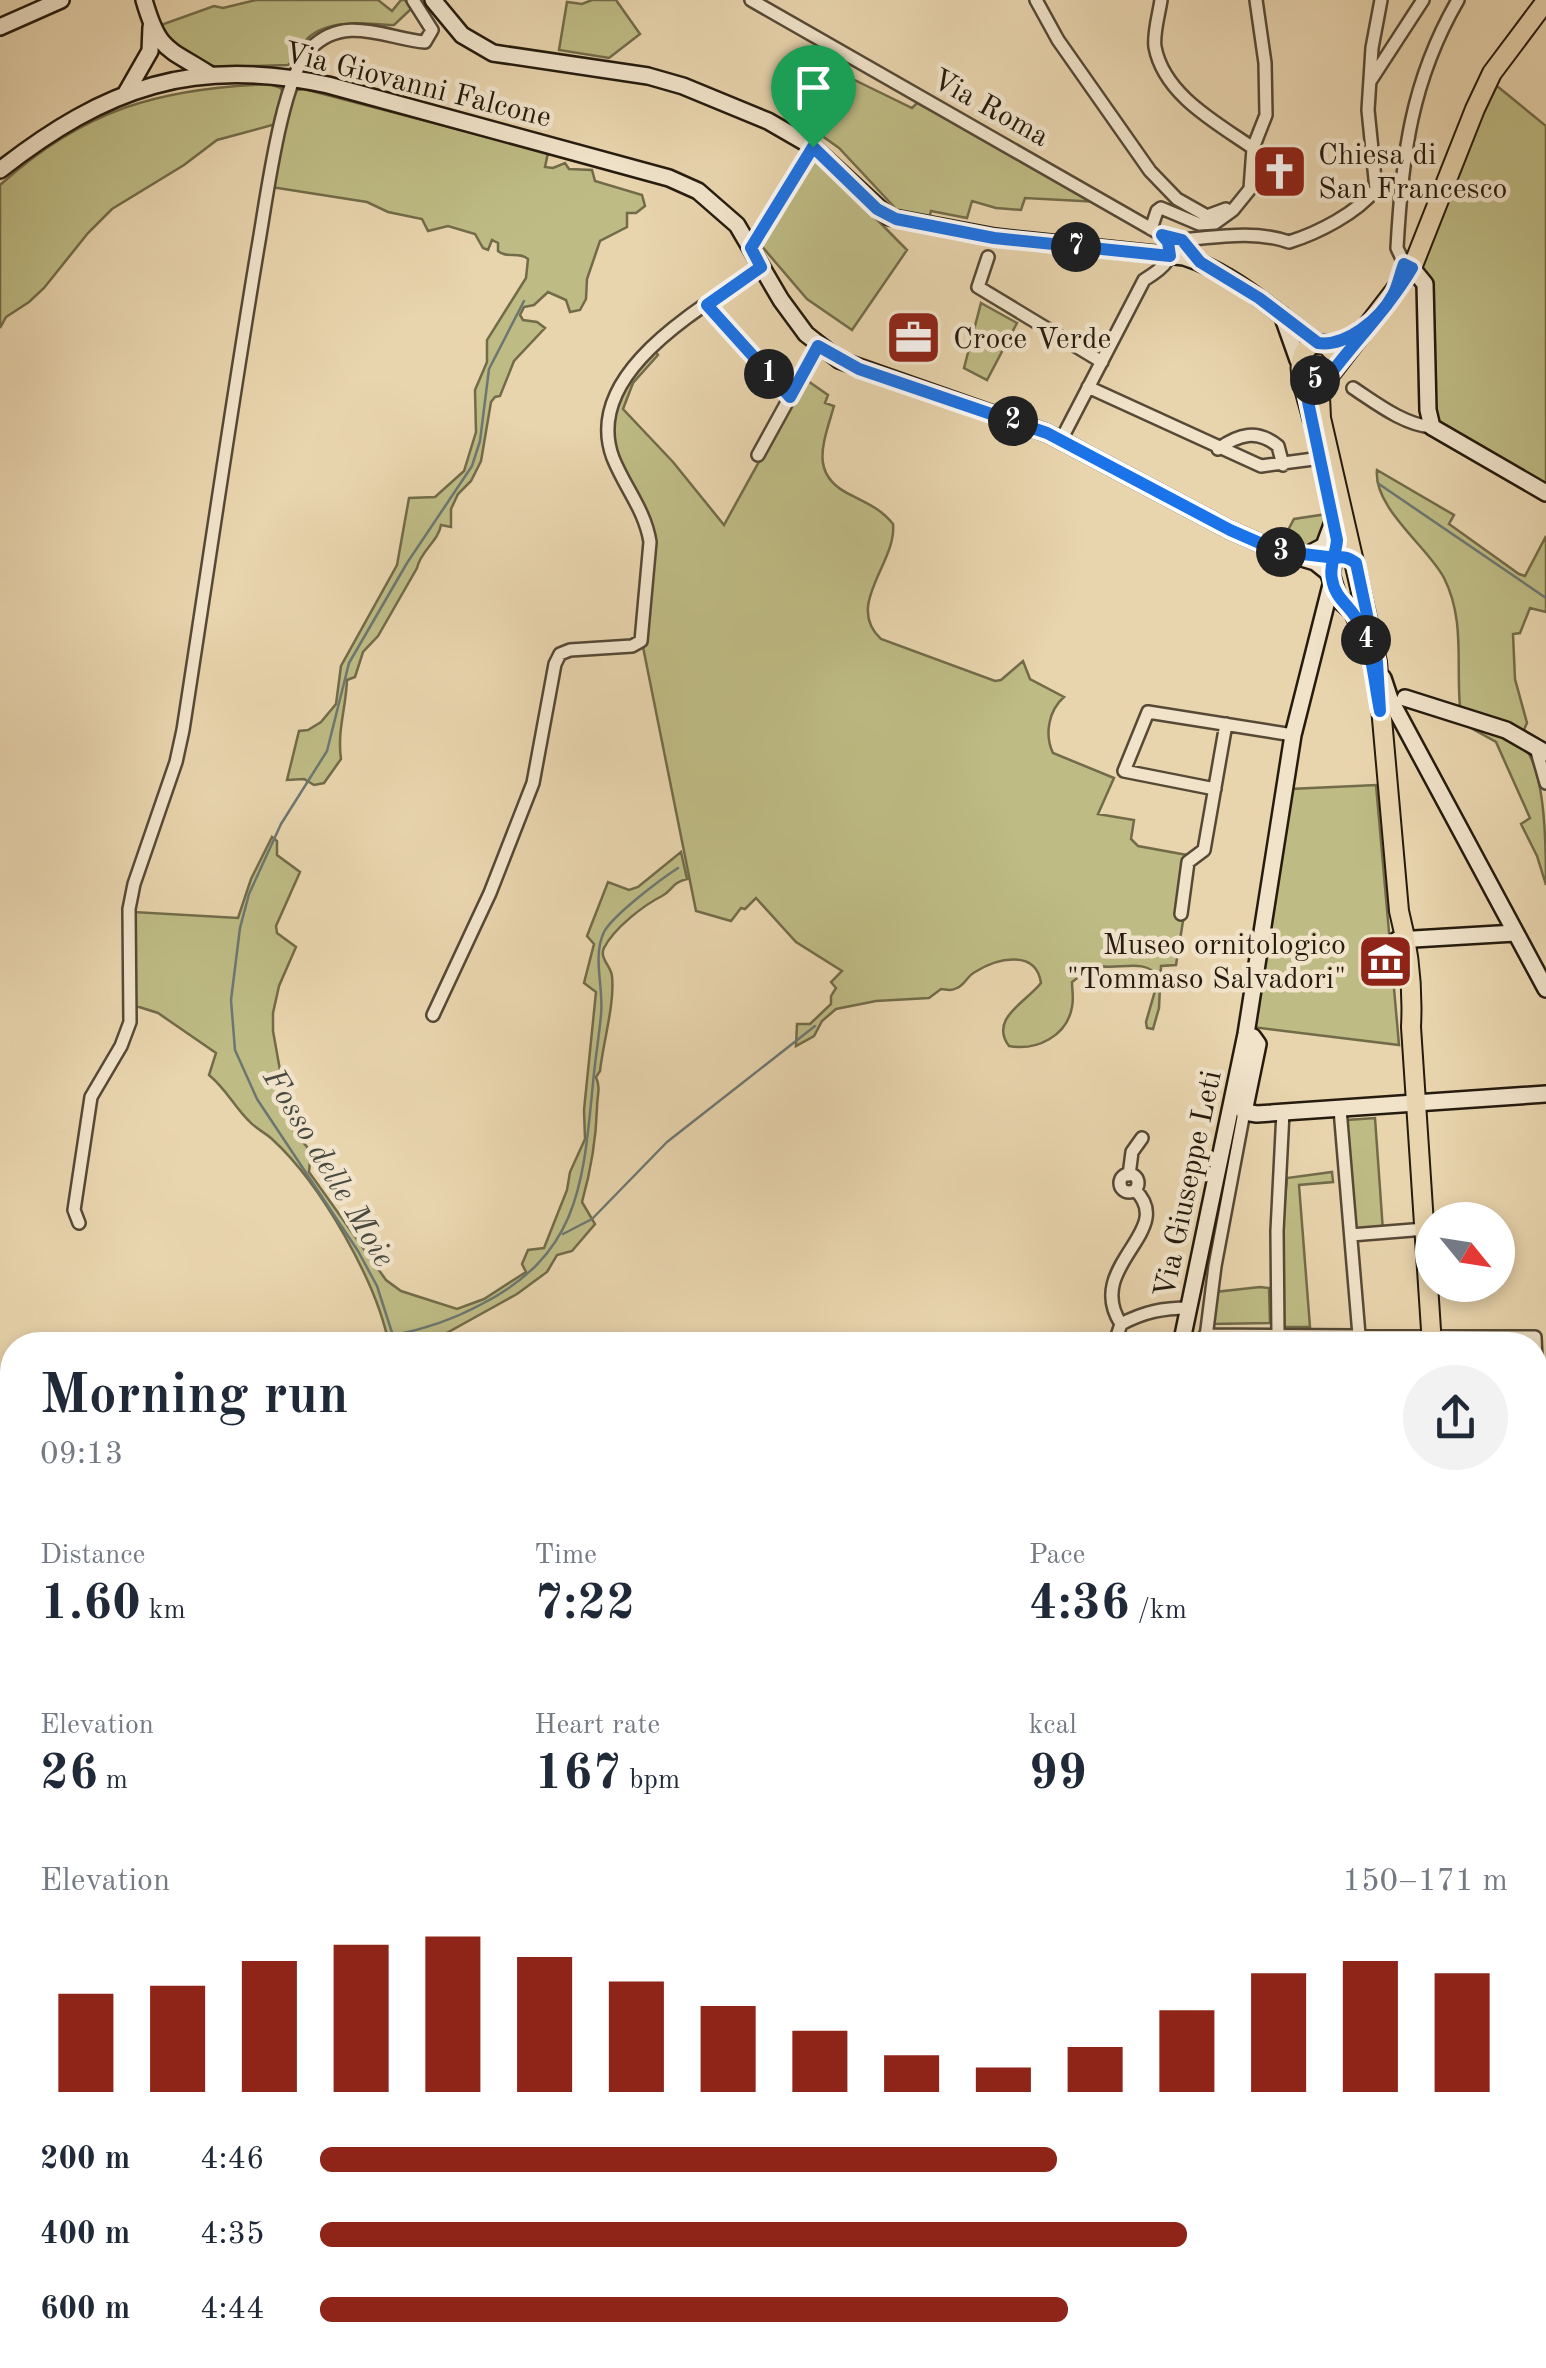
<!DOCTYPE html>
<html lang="en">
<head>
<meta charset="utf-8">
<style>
	:root { --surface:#fff; --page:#f2f2f3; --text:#1f2937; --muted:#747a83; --accent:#8f2418 }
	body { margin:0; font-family:"Old Standard TT",serif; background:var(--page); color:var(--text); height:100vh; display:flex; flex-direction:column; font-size:38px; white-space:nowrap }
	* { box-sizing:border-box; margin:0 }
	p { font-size:32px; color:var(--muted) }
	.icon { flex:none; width:55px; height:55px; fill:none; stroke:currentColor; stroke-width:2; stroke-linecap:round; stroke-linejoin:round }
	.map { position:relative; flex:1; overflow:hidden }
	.panel { position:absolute; left:0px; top:1332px; width:1548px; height:1038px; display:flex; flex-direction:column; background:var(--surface); border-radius:40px 40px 0 0; box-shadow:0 5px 15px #0003 }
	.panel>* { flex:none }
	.needle { width:65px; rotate:120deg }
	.buttons { position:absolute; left:1415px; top:1202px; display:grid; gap:20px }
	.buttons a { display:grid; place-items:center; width:100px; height:100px; border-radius:50%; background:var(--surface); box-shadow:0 5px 15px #0003; font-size:50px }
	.pin { position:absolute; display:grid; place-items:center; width:85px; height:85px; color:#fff; margin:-102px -42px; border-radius:50% 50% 50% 0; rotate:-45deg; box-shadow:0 0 10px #0007 }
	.pin .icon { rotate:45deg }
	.km { position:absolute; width:50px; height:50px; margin:-25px; border-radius:50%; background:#222; color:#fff; font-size:28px; line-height:50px; text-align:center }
	.round { display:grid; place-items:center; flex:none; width:105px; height:105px; border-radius:52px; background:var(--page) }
	.headline { display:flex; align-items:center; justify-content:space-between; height:170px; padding:0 40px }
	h1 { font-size:55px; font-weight:700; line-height:75px }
	.figures { display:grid; grid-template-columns:repeat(3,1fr); gap:15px; height:170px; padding:10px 40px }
	.figures div { display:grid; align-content:center }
	.figures b { font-size:50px; font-weight:700 }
	.figures small { font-size:28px; font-weight:400 }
	.figures p { font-size:28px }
	.chart { height:280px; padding:20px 40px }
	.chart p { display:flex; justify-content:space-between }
	.chart svg { width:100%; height:180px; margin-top:10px; stroke:var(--accent); stroke-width:6 }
	ul { padding:0 40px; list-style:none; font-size:32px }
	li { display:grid; grid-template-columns:160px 120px 1fr; align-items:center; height:75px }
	li i { height:25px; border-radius:12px; background:var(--accent) }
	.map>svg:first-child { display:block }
	.green { fill:#bebb84; stroke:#726b49; stroke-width:2.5 }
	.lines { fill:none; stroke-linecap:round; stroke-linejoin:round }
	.stream { stroke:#6c7772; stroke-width:2.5 }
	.street-casing { stroke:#564936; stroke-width:16 }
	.secondary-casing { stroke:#251b0e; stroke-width:20 }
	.primary-casing { stroke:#251b0e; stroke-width:22 }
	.street { stroke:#f0e3ca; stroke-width:11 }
	.secondary { stroke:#f0e3ca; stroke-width:15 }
	.primary { stroke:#e8d4ad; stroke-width:18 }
	.route-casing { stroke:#fff; stroke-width:20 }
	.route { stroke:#1a73e8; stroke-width:12 }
	.labels { text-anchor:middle; stroke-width:9; stroke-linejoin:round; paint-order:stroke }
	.street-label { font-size:30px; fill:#251b0e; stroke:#f0e3ca }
	.poi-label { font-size:30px; fill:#251b0e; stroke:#f0e3ca; text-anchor:start }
	.water-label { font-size:32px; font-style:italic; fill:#484940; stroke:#f0e3ca }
</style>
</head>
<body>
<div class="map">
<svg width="1546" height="2368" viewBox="0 0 1546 2368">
	<rect width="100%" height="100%" fill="#e8d4ad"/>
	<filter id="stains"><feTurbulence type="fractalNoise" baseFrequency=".002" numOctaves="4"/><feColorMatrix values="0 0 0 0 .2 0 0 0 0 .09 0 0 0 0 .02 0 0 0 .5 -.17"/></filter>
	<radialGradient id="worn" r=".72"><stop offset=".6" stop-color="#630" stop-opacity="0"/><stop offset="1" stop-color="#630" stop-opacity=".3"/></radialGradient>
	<!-- green -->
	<path class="green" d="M256,0H378L392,11L401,0H405L411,9L394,25C368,24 328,18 307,39C300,48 297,58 288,65L216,67L175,53L161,25L214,6L223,8Z
		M592,0H616L640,34L609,58L559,50L567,2L582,4Z
		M832,69L912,108L917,103L1100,202L1025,198L1021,210L996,208L972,201L967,218L931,211L929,219L897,210L839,148L807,125Z
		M270,84L281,88L284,96L276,124L217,140L184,165L112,209L88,233L44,288L29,302L6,317L0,328V185C84,109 160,88 270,84Z
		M1497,86L1546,126V488L1438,422L1435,404L1430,284L1421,266L1483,112Z
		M304,89L548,153L545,167L553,168L565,163L569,169L592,170L595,181L642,195L645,206L636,213H627V227L600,241L587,279L586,299L580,310L570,312L566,300L548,292L534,305L524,307L520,315L523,320L537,322L545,328L514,361L500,396L495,397L491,402L481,461L471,481L458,494L451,509V527L441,525C438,542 421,550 417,568L378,636L363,652L355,677L347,680C346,708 337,731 341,759L324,783L314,785L304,779L287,780L299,731L308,730L321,722L336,704L341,666L397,565L409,498L435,497L464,471L476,432L475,390L487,362V340L526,278L528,259C519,251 507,259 498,251V243L492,240L488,250L483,248L475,234L448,226L428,231L422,219L388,212L367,202L271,187L291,99L297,90Z
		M815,157L907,250L852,330L807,299L759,243Z
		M981,303L1017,323L987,380L964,368Z
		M653,348L658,355L633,383L623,409L673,462L724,525L803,382L808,381L828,395L825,403L834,406C823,444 808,476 853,496C869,504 882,510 893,524C897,563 844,605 881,639L995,681L1001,680L1023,661L1030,679L1064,697C1049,710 1044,734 1053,753L1114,778L1098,814L1134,820L1131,839L1138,846L1187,855C1178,876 1180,897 1177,919L1183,921L1176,965L1161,966L1159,1008L1153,1029L1147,1028L1146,1022L1159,977C1143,956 1117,972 1094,965L1072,982C1072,991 1074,998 1072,1007C1067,1036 1037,1051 1009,1046C989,1019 1025,1003 1041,983C1036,949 997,958 975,972C967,976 965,985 957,988C951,991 948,990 941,989L929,998L876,1001L836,1009L822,1021L814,1036L796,1046L797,1024H810L831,1004V996L836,988L831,982L842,971L796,942L756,898L745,909L741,908L731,921L696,911L642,642L654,562L615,458L611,438L618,396Z
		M1377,470L1454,515L1449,524L1519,574L1525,576L1546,536V612L1530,608L1520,633L1513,634L1515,679L1527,723L1523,732L1464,712L1460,707C1456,663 1465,619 1444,578C1429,548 1373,508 1377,470Z
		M1327,514L1328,522L1321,542L1304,551L1279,547L1294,519Z
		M1451,717C1475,725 1504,731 1524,747C1546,771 1546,850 1546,885L1537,856L1521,824L1530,818L1496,742Z
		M1376,785L1399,1045L1252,1027L1290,789Z
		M272,837L277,841V855L300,872L276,926L277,933L296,947L279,986L273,1013V1031L290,1126L311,1152L309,1172L386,1280L401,1291L457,1309L484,1299L526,1272L522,1264L528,1250L544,1248L567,1190L570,1172L585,1139L584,1110L596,992L584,983L594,944L587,936L608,882L629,890L638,887L681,852L687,879C671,883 673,890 662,896C644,905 614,928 604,948C599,958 611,966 612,976C615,1003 603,1043 600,1071L596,1077C601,1089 597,1095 597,1108C596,1141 591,1170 582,1202L595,1224L572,1251L557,1255L547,1272L517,1294L425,1345H389C377,1282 321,1184 273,1140C266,1133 256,1129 249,1121C234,1106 226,1089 209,1075L216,1053L158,1013L136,1006L134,912L238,918L251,879Z
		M1375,1118L1383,1231L1355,1233L1347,1120Z
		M1332,1172L1333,1182L1299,1185L1310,1327H1284L1280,1255L1287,1178Z
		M1260,1287L1269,1288L1270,1323L1211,1324L1215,1292Z
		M1546,2157V2277L1541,2283L1546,2287V2368H1524L1525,2358H1535V2239Z
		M842,2358H1266V2368H839Z"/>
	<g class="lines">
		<!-- stream -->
		<path class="stream" d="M1379,484L1546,598
			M563,1234L592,1219L667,1142L815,1026
			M394,1335C425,1329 452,1320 480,1305C580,1254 583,1184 593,1083C595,1060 599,1037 601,1015C604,988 592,957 604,932C613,915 661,879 678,868
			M396,1345L377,1286L358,1251L257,1099L235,1050L231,1000L240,928L249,894L281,824L327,751L349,663L407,563L472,466L480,441L489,369L524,301
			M0,2208L12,2198"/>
		<defs>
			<path id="street" d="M751,0L1162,235L1182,240L1199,261
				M1036,0L1058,40L1150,171L1177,199L1207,216L1226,209
				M1161,0C1159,14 1153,34 1155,47C1164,95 1217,123 1253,148
				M1371,80L1423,0
				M1151,229L1157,211L1161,208L1199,224L1215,223L1233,210L1250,189L1253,148L1266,115L1265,63L1256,0
				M1182,240C1217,237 1255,230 1289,242C1318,233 1357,213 1376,189L1368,110L1372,48L1381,0
				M751,249L813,147
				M988,257L978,287L1102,362
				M1404,263L1397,248C1402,156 1411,81 1458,0
				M707,305L790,397
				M1088,387L1261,466L1321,458
				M1353,388C1376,403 1404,425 1432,427
				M1061,440L1144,280C1162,269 1181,256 1162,235
				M1218,449C1239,434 1257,429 1278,446L1283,465
				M758,455L818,346
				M1536,748L1546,783
				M1215,789L1124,771L1148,712L1293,735
				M1181,914L1188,862L1204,850L1226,724
				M433,1015L490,893L533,783L555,664L560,654L570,650L632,646L641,641L650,542C645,510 625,488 613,458C581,372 704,307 761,267
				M1340,1109L1359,1335
				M1120 1183a9 9 0 1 1 18 0a9 9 0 1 1-18 0Z
				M1129,1175L1132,1152L1142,1138
				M79,1223L74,1210L91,1097L121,1046L130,1022L129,909L134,884L176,762L183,730C208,569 231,408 258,247C266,203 281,79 310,49C345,13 387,39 425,42L432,30L413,0
				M1351,1235L1425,1229
				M1121,1324C1083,1266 1178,1231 1135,1190
				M1278,1334L1277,1231L1283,1112
				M1205,1335L1535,1337L1539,1426L1546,1438
				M1114,1345L1121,1324C1144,1312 1162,1308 1189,1308
				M1205,1345L1215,1266L1244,1112
				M1535,1775L1546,1678
				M1535,2049L1546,2050
				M332,2368L339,2358"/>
			<path id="secondary" d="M144,0C159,52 167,47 209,74
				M433,0L462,35L493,53L648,76L683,86L768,121L813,147L889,217L995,237L1184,257C1235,273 1275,312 1318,343
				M0,27L61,0
				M126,93L150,51L151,27
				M0,170C106,87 194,56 328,85L669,178L698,191L737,225L781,300L806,334L839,360L1047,433L1230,530L1278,551L1315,562L1330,574
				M1412,268L1425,284L1428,410L1432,427L1546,493
				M1282,315L1298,360
				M1307,555L1324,546L1333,522
				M1383,678L1390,699L1546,989
				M1405,698L1506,730L1546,753
				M1397,940L1515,933
				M1246,1034L1253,1037L1258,1044L1244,1112L1257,1114L1546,1094
				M1181,1345L1246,1034L1293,735L1332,581
				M1535,2161L1546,2077
				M768,2368L771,2358"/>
			<path id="primary" d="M1302,373L1312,380L1329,376L1412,268L1475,109L1492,73L1546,1
				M1324,379L1320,397L1321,418L1377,662L1399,911C1409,949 1413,987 1411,1027L1432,1345
				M1312,418C1307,394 1289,359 1312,344H1325L1335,354L1336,367
				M1334,517L1337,540L1330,574L1337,597L1353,611L1363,633
				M1388,2368L1390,2358"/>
		</defs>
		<!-- street casing -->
		<use href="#street" class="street-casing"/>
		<!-- secondary casing -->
		<use href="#secondary" class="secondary-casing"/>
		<!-- primary casing -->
		<use href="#primary" class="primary-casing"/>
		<!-- street -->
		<use href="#street" class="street"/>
		<!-- secondary -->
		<use href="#secondary" class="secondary"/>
		<!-- primary -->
		<use href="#primary" class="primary"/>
	</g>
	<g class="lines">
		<defs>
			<path id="route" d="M813,147L751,248L761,267L707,305L790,397L818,346L859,369L1047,433L1230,530L1278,551L1336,558C1344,556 1349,558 1356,563L1377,662L1380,711C1374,682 1373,653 1360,625C1352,606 1335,600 1332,579C1329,567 1336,554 1337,540L1302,373L1312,380L1329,376C1356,340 1389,307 1412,268L1404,264C1400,274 1398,286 1393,295C1380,319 1346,347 1318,343L1259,298L1200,262L1182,240L1162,235L1168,242L1170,256L994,238L896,219L877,209L813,147"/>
		</defs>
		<!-- route casing -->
		<use href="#route" class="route-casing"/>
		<!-- route -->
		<use href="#route" class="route"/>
	</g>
	<!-- icons -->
	<defs>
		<symbol id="church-square" viewBox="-11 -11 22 22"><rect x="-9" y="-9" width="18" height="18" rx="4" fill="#8f2418" stroke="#f0e3ca"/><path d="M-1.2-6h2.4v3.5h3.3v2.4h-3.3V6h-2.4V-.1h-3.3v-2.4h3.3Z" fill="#fff"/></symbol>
		<symbol id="office-square" viewBox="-11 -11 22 22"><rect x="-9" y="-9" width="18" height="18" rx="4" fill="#8f2418" stroke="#f0e3ca"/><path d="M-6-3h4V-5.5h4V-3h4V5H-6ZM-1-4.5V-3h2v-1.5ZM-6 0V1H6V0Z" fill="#fff"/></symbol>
		<symbol id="museum-square" viewBox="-11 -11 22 22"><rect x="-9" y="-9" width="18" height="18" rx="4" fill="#8f2418" stroke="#f0e3ca"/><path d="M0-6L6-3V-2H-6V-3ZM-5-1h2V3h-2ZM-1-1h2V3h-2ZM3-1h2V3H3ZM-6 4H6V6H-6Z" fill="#fff"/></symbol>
	</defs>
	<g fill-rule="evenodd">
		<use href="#church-square" x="1248" y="140" width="63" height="63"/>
		<use href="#office-square" x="882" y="306" width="63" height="63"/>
		<use href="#museum-square" x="1354" y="930" width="63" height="63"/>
	</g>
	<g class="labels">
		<!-- street labels -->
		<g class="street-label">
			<text transform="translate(418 84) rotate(14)" y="10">Via Giovanni Falcone</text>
			<text transform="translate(991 107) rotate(29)" y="10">Via Roma</text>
			<text transform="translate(1187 1184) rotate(-78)" y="10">Via Giuseppe Leti</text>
		</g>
		<!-- poi labels -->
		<g class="poi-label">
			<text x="1318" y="164">Chiesa di<tspan x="1318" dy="34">San Francesco</tspan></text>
			<text x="953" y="348">Croce Verde</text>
			<text x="1346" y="954" text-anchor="end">Museo ornitologico<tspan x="1346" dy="34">"Tommaso Salvadori"</tspan></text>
		</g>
		<!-- water labels -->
		<g class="water-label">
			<text transform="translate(330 1167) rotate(59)" y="11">Fosso delle Moie</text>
		</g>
	</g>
	<rect width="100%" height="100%" filter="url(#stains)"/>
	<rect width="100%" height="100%" fill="url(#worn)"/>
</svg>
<div class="buttons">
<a><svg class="needle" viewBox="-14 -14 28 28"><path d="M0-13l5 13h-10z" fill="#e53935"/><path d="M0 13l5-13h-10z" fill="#747a83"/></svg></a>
</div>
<div class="pin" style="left:813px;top:147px;background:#1e9e55"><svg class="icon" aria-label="arrive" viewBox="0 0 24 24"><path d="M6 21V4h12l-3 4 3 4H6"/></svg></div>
<b class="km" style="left:769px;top:374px">1</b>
<b class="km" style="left:1013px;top:421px">2</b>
<b class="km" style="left:1281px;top:552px">3</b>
<b class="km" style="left:1366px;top:640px">4</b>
<b class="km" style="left:1315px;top:380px">5</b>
<b class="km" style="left:1076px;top:247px">7</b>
<section class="panel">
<div class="headline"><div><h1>Morning run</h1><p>09:13</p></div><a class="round"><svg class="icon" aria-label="share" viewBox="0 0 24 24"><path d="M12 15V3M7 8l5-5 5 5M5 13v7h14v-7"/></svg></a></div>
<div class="figures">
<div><p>Distance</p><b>1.60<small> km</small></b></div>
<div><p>Time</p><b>7:22</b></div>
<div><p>Pace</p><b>4:36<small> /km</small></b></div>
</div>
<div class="figures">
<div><p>Elevation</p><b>26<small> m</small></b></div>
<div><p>Heart rate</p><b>167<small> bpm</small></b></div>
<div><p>kcal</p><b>99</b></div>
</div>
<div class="chart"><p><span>Elevation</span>150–171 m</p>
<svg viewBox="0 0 160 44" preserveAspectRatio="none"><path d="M5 44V20M15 44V18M25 44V12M35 44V8M45 44V6M55 44V11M65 44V17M75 44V23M85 44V29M95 44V35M105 44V38M115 44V33M125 44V24M135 44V15M145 44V12M155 44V15"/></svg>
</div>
<ul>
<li><b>200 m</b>4:46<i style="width:62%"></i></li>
<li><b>400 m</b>4:35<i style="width:73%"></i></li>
<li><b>600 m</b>4:44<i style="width:63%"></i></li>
</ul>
</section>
</div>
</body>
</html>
